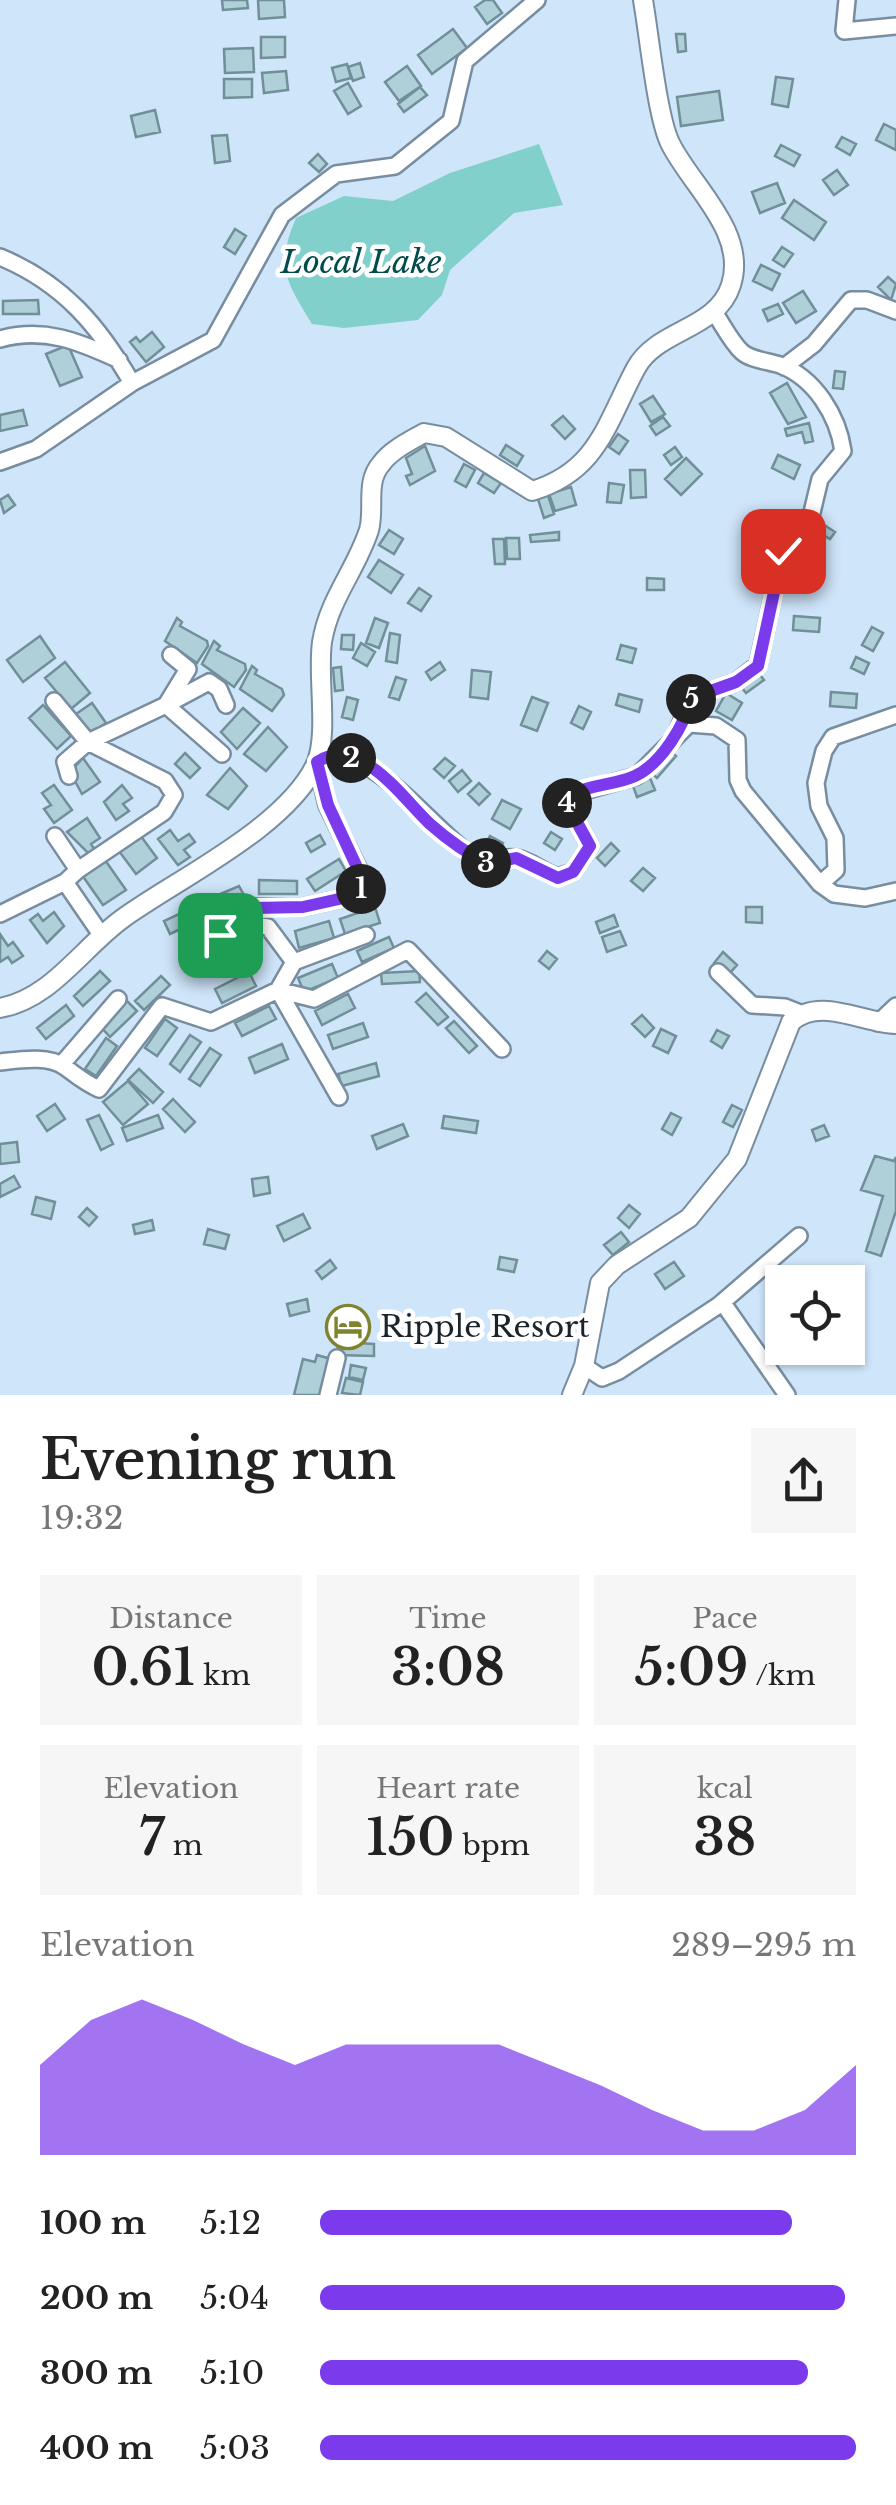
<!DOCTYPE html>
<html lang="en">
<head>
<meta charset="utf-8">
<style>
	:root { --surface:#fff; --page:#f6f6f6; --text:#222; --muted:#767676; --accent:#7c3aed }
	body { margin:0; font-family:"Libre Baskerville",serif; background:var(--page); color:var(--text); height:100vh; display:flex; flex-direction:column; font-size:38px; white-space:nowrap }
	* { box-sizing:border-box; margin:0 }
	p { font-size:32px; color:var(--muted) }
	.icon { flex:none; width:55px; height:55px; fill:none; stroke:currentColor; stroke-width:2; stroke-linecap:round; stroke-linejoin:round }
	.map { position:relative; height:1395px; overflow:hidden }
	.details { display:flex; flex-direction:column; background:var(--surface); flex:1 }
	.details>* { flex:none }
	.fabs { position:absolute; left:765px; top:1265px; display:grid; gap:20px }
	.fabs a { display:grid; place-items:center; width:100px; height:100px; border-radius:0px; background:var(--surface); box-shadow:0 2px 8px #0004; font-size:50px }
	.pin { position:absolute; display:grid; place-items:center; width:85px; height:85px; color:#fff; margin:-42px; border-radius:20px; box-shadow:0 5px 15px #0006 }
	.km { position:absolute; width:50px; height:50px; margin:-25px; border-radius:50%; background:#222; color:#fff; font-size:28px; line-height:50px; text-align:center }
	.round { display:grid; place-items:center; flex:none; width:105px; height:105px; border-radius:0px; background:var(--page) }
	.headline { display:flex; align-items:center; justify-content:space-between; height:170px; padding:0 40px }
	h1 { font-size:55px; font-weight:600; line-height:75px }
	.stats { display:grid; grid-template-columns:repeat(3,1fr); gap:15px; height:170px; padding:10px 40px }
	.stats div { display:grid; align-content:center; border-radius:0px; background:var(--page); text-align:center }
	.stats b { font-size:50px; font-weight:600 }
	.stats small { font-size:28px; font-weight:400 }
	.stats p { font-size:28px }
	.chart { height:280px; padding:20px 40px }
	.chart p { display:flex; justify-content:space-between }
	.chart svg { width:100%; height:180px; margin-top:10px; fill:var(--accent); opacity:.7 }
	ul { padding:0 40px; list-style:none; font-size:32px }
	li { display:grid; grid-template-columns:160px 120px 1fr; align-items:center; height:75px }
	li i { height:25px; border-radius:12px; background:var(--accent) }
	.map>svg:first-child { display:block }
	.water { fill:#81d0cc }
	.building { fill:#afcfd9; stroke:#718f99; stroke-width:2.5 }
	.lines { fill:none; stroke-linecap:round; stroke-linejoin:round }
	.minor-casing { stroke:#788d9f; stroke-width:20 }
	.major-casing { stroke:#788d9f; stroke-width:22 }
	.minor { stroke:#fff; stroke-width:15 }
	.major { stroke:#fff; stroke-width:18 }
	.route-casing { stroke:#fff; stroke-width:20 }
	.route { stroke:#7c3aed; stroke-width:12 }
	.labels { text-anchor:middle; stroke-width:9; stroke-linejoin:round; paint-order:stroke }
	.poi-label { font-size:30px; fill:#1b232b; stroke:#fff; text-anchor:start }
	.water-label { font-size:32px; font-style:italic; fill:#004c4a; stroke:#fff }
</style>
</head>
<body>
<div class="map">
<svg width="896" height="1395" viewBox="0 0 896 1395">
	<rect width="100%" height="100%" fill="#cfe5fa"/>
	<!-- water -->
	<path class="water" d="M539,144L563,205L514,213L450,270L442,295L418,320L344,328L312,324C286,281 275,267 296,218L344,196L393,201L450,173Z"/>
	<!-- building -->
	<path class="building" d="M222,0H247L248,8L223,10Z
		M258,0H284L285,17L259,19Z
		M485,0H493L502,13L487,24L475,7Z
		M453,29L467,48L432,74L418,55Z
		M676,34H685L686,51L678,52Z
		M261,37H285V57L261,58Z
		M253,48L254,72L225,73L224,49Z
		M360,63L364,77L353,81L348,67Z
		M347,64L351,78L336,82L332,68Z
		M407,66L421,86L399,101L385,82Z
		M286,71L288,90L264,93L262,73Z
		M776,77L793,79L788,107L772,104Z
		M224,79H252V97L224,98Z
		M348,83L361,106L348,114L334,91Z
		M420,87L427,95L404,112L398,104Z
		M719,91L723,120L681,126L677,97Z
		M155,110L160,132L136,137L131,116Z
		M884,124L896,130V150L876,140Z
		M227,135L230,161L215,163L212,136Z
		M842,137L856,144L850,155L836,147Z
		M781,145L800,155L794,166L775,156Z
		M318,154L327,164L319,172L309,163Z
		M837,170L848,185L834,195L823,180Z
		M777,183L785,203L760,213L752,192Z
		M794,200L826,222L814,240L782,218Z
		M235,229L246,236L235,254L224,247Z
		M782,247L793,254L784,267L773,260Z
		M761,265L780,274L772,290L753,281Z
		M888,277L896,284L891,300L878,287Z
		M803,291L816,311L796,323L783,303Z
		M38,300L39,314H3V301Z
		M778,304L783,314L768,321L763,310Z
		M152,332L164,347L146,362L130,342L136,337L140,342Z
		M68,345L82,377L60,386L46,354Z
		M835,371L845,372L843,389L833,388Z
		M787,383L806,417L788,424L770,393Z
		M653,396L665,414L651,422L640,404Z
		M23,410L27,425L0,431V415Z
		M563,416L575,429L565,439L552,425Z
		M663,417L670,426L656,435L650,426Z
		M809,423L813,441L805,443L802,432L787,436L785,429Z
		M618,434L628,441L619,454L609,447Z
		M506,445L523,456L517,466L500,455Z
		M425,446L435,471L410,485L406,476L412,474L406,458Z
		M675,447L682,457L671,465L664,455Z
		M778,455L800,465L794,479L772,468Z
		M686,458L702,474L681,495L665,479Z
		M464,464L475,470L466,487L455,481Z
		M630,470H645L646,497L631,498Z
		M484,473L501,483L494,493L478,483Z
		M609,483L624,485L621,503L607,502Z
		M571,487L576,505L555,511L549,494Z
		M547,492L554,514L544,518L537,496Z
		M8,495L15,505L4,513L0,500Z
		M818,521L835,532L830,539L813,529Z
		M389,530L403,539L394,554L379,545Z
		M559,532V540L531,542L530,535Z
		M506,538H519L520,559H507Z
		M493,539H504L505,564H495Z
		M379,560L403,575L391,593L368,577Z
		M647,578L664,579V590H647Z
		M419,588L431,596L421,611L408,603Z
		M794,616L820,618L819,632L793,630Z
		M177,618L182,622L180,626L207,641L208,646L197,663L165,641Z
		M375,618L388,623L379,648L366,643Z
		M872,627L883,633L873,651L862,645Z
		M390,633L400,635L397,663L386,661Z
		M342,635H354L353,650L341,649Z
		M40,636L55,658L23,682L7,660Z
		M214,641L220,646L217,650L245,664L246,670L234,687L202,664Z
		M361,643L375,652L367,666L353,658Z
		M621,645L636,649L632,663L617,659Z
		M856,657L869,663L864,674L851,668Z
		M65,662L90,693L71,709L45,678Z
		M440,662L445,670L431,680L426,672Z
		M252,666L257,670L255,674L282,689L284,695L272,711L240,689Z
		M341,667L343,690L335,691L333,668Z
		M472,670L491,672L488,699L470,697Z
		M756,670L764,680L746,693L738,683Z
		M396,677L406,680L399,700L389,697Z
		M831,692L857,694L856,708L830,706Z
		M726,693L742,703L732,720L716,711Z
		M619,694L642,700L639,712L616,705Z
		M347,697L358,700L353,720L342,717Z
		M532,697L548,703L537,731L521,725Z
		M92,703L106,723L90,734L76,714Z
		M43,705L71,736L57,749L29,718Z
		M579,706L591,712L583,729L571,723Z
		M243,708L260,723L237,749L221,732Z
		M268,727L287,747L266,771L244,754Z
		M668,749L676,756L657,778L649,771Z
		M185,753L200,768L190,778L175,764Z
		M83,758L100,782L82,794L70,772Z
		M445,758L455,766L444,778L434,769Z
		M230,768L247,786L228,809L207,795Z
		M462,770L471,781L458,792L449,781Z
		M650,778L655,790L637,797L633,786Z
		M479,783L490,794L479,805L468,794Z
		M54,785L72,810L54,823L44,809L51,805L42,793Z
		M122,785L132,798L123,804L129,811L116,820L104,802Z
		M502,800L521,809L510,829L492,819Z
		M87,818L100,838L91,844L95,850L89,854L67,832Z
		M170,830L178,841L189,834L195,842L184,850L190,857L178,865L158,839Z
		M551,832L562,839L555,850L544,843Z
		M140,835L157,858L136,874L119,851Z
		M320,835L325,844L311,852L306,843Z
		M490,836L503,843L497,855L484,847Z
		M611,843L619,851L605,866L597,858Z
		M339,859L346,871L315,891L307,879Z
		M105,860L126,890L103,905L82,875Z
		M643,868L655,878L643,891L631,881Z
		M259,880L297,881V894H259Z
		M239,886L245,897L212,912L206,900Z
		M198,905L204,918L170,934L164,921Z
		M375,907L380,923L345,934L340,919Z
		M746,907H762V923L746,922Z
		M54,912L64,926L47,943L30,920L38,914L43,921Z
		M614,915L618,926L600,933L596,922Z
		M329,921L334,938L299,948L295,931Z
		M620,931L626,945L607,952L602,937Z
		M0,934L8,946L13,942L23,956L12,963L8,957L0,962Z
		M389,937L394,948L362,962L357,951Z
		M224,942L231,955L198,971L191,958Z
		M547,951L557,959L549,969L539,961Z
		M723,952L737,965L728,975L714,963Z
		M332,964L338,978L304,992L298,978Z
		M100,971L110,981L83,1006L74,996Z
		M419,971L420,982L382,984L381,973Z
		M249,972L256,986L222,1003L215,989Z
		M161,976L170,985L144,1010L135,1001Z
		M426,993L448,1017L438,1025L416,1002Z
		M348,994L355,1008L322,1025L315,1011Z
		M127,1001L137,1011L110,1037L101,1027Z
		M66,1005L74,1016L46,1039L37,1028Z
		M269,1006L276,1019L242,1036L235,1023Z
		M642,1015L654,1028L645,1037L632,1024Z
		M165,1019L177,1028L157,1056L145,1048Z
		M454,1021L477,1046L469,1053L446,1028Z
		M363,1023L368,1037L333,1049L328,1035Z
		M661,1029L676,1036L668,1053L653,1046Z
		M717,1030L729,1036L722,1048L711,1041Z
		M190,1035L201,1042L180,1072L170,1064Z
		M106,1038L117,1046L96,1076L85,1069Z
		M282,1044L288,1059L255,1073L249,1058Z
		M210,1048L221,1055L200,1086L189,1079Z
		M376,1063L379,1076L342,1086L338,1074Z
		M139,1069L163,1092L153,1103L128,1080Z
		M128,1081L148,1104L123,1125L103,1102Z
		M173,1099L195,1122L185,1132L163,1109Z
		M55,1104L65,1119L47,1131L37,1116Z
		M732,1105L742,1110L733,1127L723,1122Z
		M671,1113L681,1118L672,1135L662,1129Z
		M99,1115L113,1144L101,1150L87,1120Z
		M158,1115L163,1128L127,1141L122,1128Z
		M444,1116L478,1121L476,1133L442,1128Z
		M403,1124L408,1136L377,1149L372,1136Z
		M824,1125L829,1136L816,1141L812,1130Z
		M17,1142L19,1162L0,1164V1144Z
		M875,1156L894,1161L896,1157V1211L881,1256L866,1251L883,1196L861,1190Z
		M14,1176L20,1187L0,1197V1184Z
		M268,1177L270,1193L254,1196L252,1179Z
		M36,1197L55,1202L51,1219L32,1214Z
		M629,1205L640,1214L629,1228L618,1218Z
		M87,1208L97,1217L89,1226L79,1217Z
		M303,1214L310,1228L284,1241L277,1226Z
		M152,1220L154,1230L135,1234L133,1225Z
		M208,1229L229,1235L225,1249L204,1244Z
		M621,1232L629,1242L613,1255L604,1245Z
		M500,1257L517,1260L514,1272L498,1269Z
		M330,1260L336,1268L322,1279L316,1271Z
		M674,1262L684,1276L665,1289L655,1274Z
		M307,1299L309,1311L290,1316L287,1304Z
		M338,1342L374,1344V1356L337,1355Z
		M317,1355L331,1359L323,1395H294L303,1359L315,1362Z
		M351,1365L366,1368L363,1380L349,1377Z
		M346,1378L363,1382L360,1395L342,1393Z"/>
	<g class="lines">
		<defs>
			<path id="minor" d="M847,0L844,31L896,26
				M0,257C63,283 99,326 132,383
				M0,339C44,327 78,341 119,360
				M784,367L814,344L851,300H867L896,311
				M0,462L36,449L132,383L213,340L282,215L336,174L395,166L451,121L465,61L537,0
				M171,655L188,669L166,705L209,682L219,689L226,705
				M54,701L88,742L166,705L222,754
				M679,728L691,698L736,682L758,665L783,551L803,550L820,479L843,451C838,416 815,378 780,365C768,361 751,360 742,352C731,342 723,325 714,312
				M69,776L65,762L88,742L165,781L174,795L164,812L78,870
				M55,836L78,870L65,882L102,936
				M820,884L836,870L835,838L819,806L816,783L824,751L833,737L896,715
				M0,914L65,882
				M294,962L268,927L253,925L220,935L211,929L214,923L250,907H303L357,895L363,878L327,805L317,762C363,732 434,832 472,856C490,867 498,856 516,858C530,860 544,873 558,877L573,872L590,846L567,804L573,794L637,776L689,724L716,726L737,740L738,780L743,791L820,884L834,894L865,898L896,891
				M718,972L752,1005L785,1007L800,1013
				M878,1023L896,1006
				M0,1062C19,1060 48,1055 65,1067C77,1076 85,1083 99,1089L162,1006L211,1022L278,990L314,999L408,950L502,1049
				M62,1064L118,999
				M339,1097L278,990L294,962L366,935
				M719,1305L799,1236
				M584,1366L602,1378L619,1371L719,1305L725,1306L787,1395
				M328,1395L337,1358"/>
			<path id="major" d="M0,1008C51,999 82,948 122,919C177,879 286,828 316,764C329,734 317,676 322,642C329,599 356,570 369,530C375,509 365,482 381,464C391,450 410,441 424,433L446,437L532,491C598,471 606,424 636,368C657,329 717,330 731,285C748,232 691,186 670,143C657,116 649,34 643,0
				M572,1395L584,1366L600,1283L617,1265L689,1218L737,1159L791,1022C820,996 862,1023 896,1024"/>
		</defs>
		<!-- minor casing -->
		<use href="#minor" class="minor-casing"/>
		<!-- major casing -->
		<use href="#major" class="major-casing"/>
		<!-- minor -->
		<use href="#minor" class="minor"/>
		<!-- major -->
		<use href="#major" class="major"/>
	</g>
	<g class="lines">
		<defs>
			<path id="route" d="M220,935L213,934L214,923L250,908L303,907L357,895L362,878L328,805L317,762C360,734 403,799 430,824C447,839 468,854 488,864L516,858L558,878L573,872L590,846L567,804L572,794C592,784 615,785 635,776C661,764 685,725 691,698L736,682L758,666L783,551"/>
		</defs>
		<!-- route casing -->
		<use href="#route" class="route-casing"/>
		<!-- route -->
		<use href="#route" class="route"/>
	</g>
	<!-- icons -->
	<defs>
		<symbol id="hotel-ring" viewBox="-11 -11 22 22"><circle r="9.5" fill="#fff" stroke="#7f832d" stroke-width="1.5"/><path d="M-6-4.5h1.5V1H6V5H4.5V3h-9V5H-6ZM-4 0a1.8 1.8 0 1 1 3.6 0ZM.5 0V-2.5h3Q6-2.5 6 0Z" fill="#7f832d"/></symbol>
	</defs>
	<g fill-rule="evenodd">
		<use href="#hotel-ring" x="323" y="1302" width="50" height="50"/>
	</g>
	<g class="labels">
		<!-- poi labels -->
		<g class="poi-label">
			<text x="380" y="1337">Ripple Resort</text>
		</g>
		<!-- water labels -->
		<g class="water-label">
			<text x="361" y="273">Local Lake</text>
		</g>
	</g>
</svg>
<div class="fabs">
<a><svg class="icon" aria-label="locate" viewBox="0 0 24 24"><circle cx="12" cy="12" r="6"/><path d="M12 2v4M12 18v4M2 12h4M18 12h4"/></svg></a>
</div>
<div class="pin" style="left:220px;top:935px;background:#1e9e55"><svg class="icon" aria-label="arrive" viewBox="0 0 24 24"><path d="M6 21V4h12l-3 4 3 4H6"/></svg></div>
<div class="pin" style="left:783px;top:551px;background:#d93025"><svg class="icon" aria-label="check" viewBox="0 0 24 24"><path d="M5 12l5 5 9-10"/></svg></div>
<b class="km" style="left:361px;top:889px">1</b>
<b class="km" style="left:351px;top:758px">2</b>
<b class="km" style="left:486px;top:863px">3</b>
<b class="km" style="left:567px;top:803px">4</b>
<b class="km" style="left:691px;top:699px">5</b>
</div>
<section class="details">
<div class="headline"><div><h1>Evening run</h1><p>19:32</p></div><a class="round"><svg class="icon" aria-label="share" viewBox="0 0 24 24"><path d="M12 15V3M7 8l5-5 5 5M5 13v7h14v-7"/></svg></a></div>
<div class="stats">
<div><p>Distance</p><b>0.61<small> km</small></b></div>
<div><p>Time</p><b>3:08</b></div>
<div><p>Pace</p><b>5:09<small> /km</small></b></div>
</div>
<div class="stats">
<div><p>Elevation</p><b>7<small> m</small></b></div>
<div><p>Heart rate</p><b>150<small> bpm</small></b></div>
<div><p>kcal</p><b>38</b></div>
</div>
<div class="chart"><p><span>Elevation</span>289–295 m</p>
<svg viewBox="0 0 160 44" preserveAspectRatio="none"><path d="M0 44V22L10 11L20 6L30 11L40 17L50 22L60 17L70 17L80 17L90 17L100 22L110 27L120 33L130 38L140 38L150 33L160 22V44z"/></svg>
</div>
<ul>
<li><b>100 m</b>5:12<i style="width:88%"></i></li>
<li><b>200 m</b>5:04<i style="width:98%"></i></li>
<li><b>300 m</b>5:10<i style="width:91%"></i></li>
<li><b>400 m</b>5:03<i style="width:100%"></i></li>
</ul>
</section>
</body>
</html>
